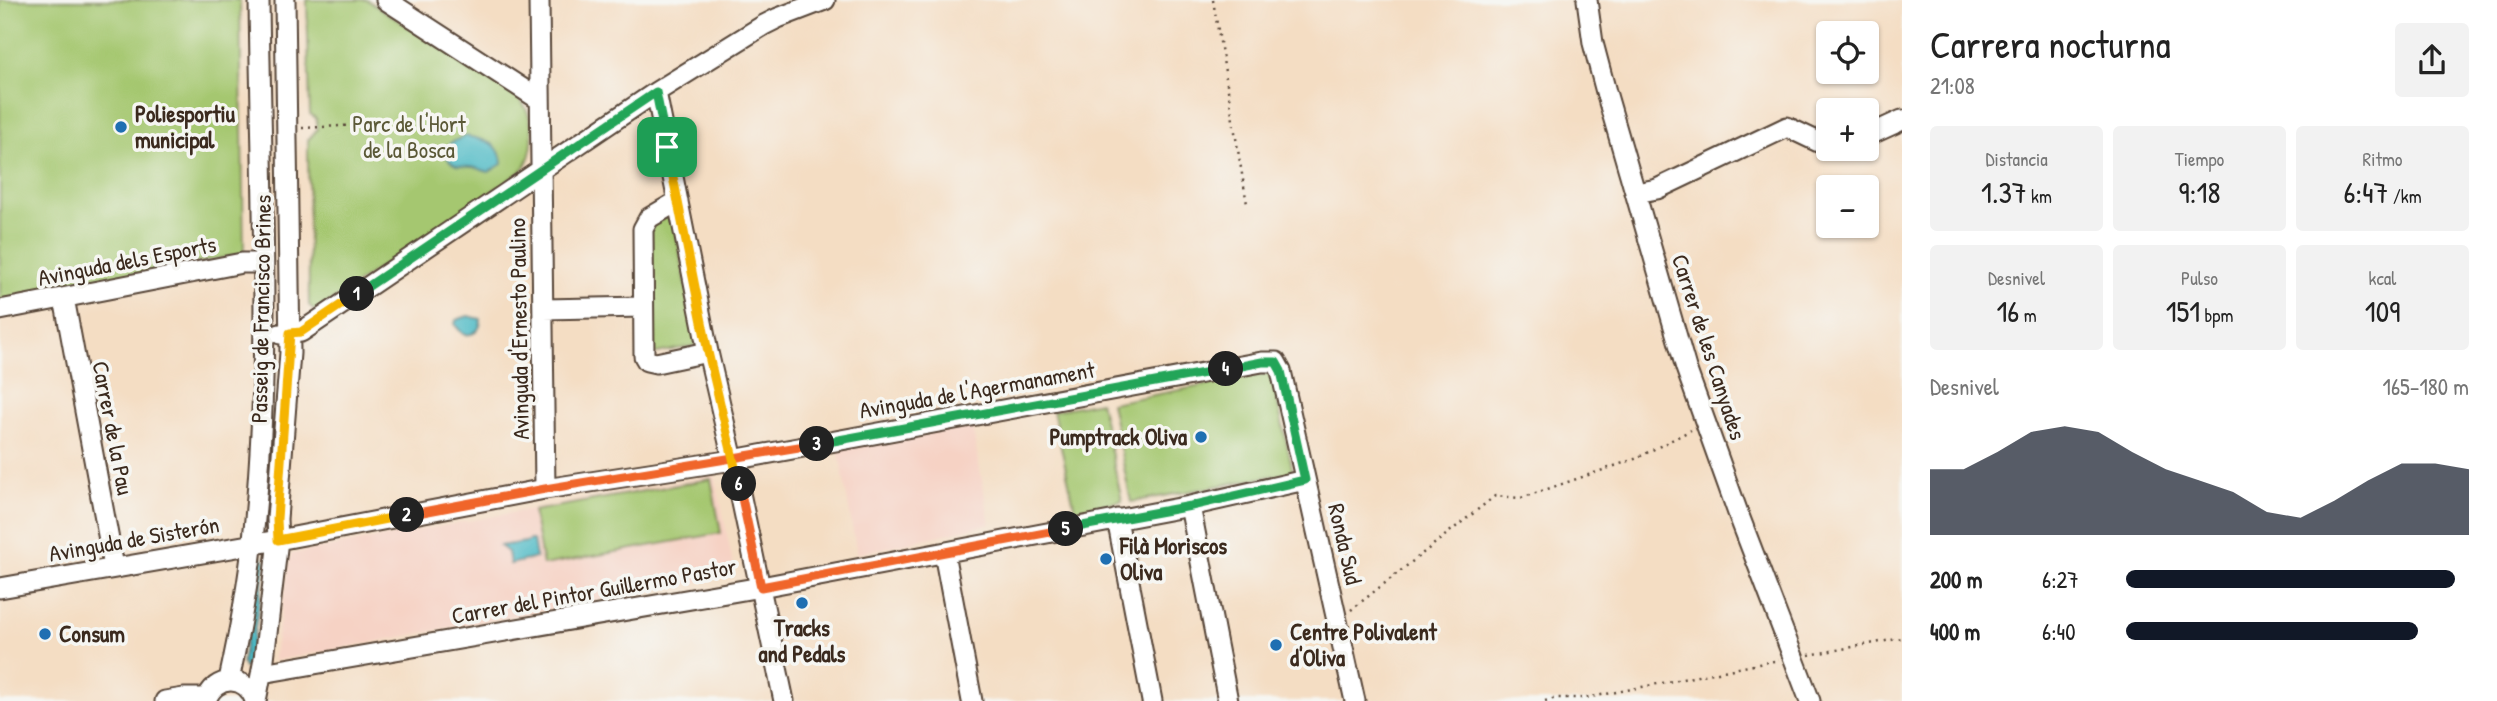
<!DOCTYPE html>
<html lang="es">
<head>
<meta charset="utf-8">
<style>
	:root { --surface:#fff; --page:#f2f2f2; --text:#222; --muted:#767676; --accent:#111827 }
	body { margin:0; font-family:"Patrick Hand",sans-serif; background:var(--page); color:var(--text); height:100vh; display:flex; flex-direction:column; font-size:26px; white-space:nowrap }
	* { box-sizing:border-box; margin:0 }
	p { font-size:23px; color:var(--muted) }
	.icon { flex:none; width:38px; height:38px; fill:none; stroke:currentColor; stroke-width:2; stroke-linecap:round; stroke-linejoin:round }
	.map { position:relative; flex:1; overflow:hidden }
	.sheet { display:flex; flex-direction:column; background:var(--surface); width:595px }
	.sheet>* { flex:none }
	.controls { position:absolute; left:1816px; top:21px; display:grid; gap:14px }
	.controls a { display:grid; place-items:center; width:63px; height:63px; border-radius:7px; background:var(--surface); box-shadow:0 2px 5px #0004; font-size:35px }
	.pin { position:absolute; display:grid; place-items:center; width:60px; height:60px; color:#fff; margin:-30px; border-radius:14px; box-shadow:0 4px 10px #0006 }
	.km { position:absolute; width:35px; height:35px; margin:-18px; border-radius:50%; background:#222; color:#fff; font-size:19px; line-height:35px; text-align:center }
	.round { display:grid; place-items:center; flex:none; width:74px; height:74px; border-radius:7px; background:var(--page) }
	.head { display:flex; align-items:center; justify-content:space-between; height:119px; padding:0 28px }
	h1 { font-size:38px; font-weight:600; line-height:52px }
	.figures { display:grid; grid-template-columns:repeat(3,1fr); gap:10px; height:119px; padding:7px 28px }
	.figures div { display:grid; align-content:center; border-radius:7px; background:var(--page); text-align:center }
	.figures b { font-size:30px; font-weight:600 }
	.figures small { font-size:19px; font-weight:400 }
	.figures p { font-size:19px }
	.chart { height:196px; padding:14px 28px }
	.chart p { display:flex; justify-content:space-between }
	.chart svg { width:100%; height:126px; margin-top:7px; fill:var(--accent); opacity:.7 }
	ul { padding:0 28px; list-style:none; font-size:23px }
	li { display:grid; grid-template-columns:112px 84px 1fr; align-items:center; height:52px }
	li i { height:18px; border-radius:9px; background:var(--accent) }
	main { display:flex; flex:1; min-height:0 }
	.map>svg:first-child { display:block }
	.built { fill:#f6d2c4 }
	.green { fill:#a5c770; stroke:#707847; stroke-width:2 }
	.water { fill:#4cb9c5; stroke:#447272; stroke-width:2 }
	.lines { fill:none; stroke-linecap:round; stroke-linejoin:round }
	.minor-casing { stroke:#574537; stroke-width:23 }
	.path { stroke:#574537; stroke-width:2.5; stroke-dasharray:2 5; stroke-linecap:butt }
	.minor { stroke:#fff; stroke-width:19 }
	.split-1-casing { stroke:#fff; stroke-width:14 }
	.split-2-casing { stroke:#fff; stroke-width:14 }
	.split-3-casing { stroke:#fff; stroke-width:14 }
	.split-4-casing { stroke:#fff; stroke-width:14 }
	.split-5-casing { stroke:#fff; stroke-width:14 }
	.split-6-casing { stroke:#fff; stroke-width:14 }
	.split-7-casing { stroke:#fff; stroke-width:14 }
	.split-1 { stroke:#22a559; stroke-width:9 }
	.split-2 { stroke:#f5b400; stroke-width:9 }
	.split-3 { stroke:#f0652b; stroke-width:9 }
	.split-4 { stroke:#22a559; stroke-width:9 }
	.split-5 { stroke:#22a559; stroke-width:9 }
	.split-6 { stroke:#f0652b; stroke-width:9 }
	.split-7 { stroke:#f5b400; stroke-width:9 }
	.poi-dot { fill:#1f6fb2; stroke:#f6f6f2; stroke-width:2.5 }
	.labels { text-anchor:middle; stroke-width:7; stroke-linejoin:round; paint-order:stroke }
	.poi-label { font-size:23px; font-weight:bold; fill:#3b2a1e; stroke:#f6f6f2; text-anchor:start }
	.park-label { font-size:23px; fill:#5b5937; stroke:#f6f6f2 }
	.street-label { font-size:23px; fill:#3b2a1e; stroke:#f6f6f2 }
</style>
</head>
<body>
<main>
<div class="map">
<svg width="1902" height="701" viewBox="0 0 1902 701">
	<rect width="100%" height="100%" fill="#f6f6f2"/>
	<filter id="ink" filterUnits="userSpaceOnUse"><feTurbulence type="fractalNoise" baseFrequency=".0143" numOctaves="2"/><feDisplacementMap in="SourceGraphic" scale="14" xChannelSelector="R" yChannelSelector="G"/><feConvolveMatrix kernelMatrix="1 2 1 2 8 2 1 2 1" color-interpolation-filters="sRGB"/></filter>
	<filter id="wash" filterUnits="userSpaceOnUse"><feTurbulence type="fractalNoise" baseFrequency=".00686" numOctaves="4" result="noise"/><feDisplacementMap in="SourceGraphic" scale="28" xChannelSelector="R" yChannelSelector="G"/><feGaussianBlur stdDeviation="1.57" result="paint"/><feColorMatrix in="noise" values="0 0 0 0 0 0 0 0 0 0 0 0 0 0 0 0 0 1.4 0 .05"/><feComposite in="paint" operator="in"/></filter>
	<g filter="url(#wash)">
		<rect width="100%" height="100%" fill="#f4ddc3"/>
		<!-- built -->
		<path class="built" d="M971,421L990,524L857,554L838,447Z
			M715,475L735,575L273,661L291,554Z"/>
		<!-- green -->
		<path class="green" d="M0,0H240L244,254L0,300Z
			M307,0H367L516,96C536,113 538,154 520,172L318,310H314L309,305L308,140L318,129L316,118L310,114Z
			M670,215L673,217L698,345L652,354L649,234L653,224Z
			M1271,373L1293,472L1131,502L1111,403Z
			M1100,402L1122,501L1075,510L1053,411Z
			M711,479L721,533L543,565L533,511Z"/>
		<!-- water -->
		<path class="water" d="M465,136C483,139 502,143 502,164L489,172C484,171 477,168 472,167C460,166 454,168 446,156L450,143Z
			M468,316L481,319C481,330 474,336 463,334L455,325L456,320Z
			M530,540H533L536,558L510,564L508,552L500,546L526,542Z
			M262,557L266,562L249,665L244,668L242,663L259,561Z"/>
	</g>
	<g filter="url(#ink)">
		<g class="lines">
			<defs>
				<path id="minor" d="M386,0L540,100
					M539,0L545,489
					M1587,0L1593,43L1606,92L1686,368L1738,513L1810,701
					M656,92L708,352L733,460L784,701
					M1867,136L1902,120
					M1636,193L1657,189L1787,127L1829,147
					M678,201L649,218L643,229L644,356L647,361L656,363L708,352
					M64,298L114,567
					M544,309L643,307
					M0,310L242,263H263
					M280,334L301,332L656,92L764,25L778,18L825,0
					M1190,506L1228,701
					M1117,519L1152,701
					M944,553L972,701
					M0,588L278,540L545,489L733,460L1262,362H1276L1281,371L1355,701
					M262,673L761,587L1190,506L1305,480
					M229,680C239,634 248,586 253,539C272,360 261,180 259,0
					M165,701L184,698H206
					M206,701C214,675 247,674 255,701
					M256,701L264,659L278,540L277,519L290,353L285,0"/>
			</defs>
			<!-- minor casing -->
			<use href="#minor" class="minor-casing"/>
			<!-- path -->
			<path class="path" d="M1213,0L1247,204
				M302,128L379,124
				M1351,610L1495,496L1521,498L1635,459L1691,430
				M1809,655L1902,638
				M1545,701L1557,698H1586L1779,660"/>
			<!-- minor -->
			<use href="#minor" class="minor"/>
		</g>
	</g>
	<g class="lines" filter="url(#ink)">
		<defs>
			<path id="split-1" d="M357,294L656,92L667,147"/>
			<path id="split-2" d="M357,294L301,332L290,333L277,519L278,540L407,515"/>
			<path id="split-3" d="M407,515L545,489L817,444"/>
			<path id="split-4" d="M817,444L1226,369"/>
			<path id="split-5" d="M1066,529L1191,506L1305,480L1281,371L1276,362H1262L1226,369"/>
			<path id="split-6" d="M739,484L761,587L1066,529"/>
			<path id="split-7" d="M667,147L708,352L739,484"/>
		</defs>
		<!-- split-1 casing -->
		<use href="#split-1" class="split-1-casing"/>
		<!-- split-2 casing -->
		<use href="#split-2" class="split-2-casing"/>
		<!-- split-3 casing -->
		<use href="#split-3" class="split-3-casing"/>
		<!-- split-4 casing -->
		<use href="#split-4" class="split-4-casing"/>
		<!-- split-5 casing -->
		<use href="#split-5" class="split-5-casing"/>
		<!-- split-6 casing -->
		<use href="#split-6" class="split-6-casing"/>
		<!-- split-7 casing -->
		<use href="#split-7" class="split-7-casing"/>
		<!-- split-1 -->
		<use href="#split-1" class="split-1"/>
		<!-- split-2 -->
		<use href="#split-2" class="split-2"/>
		<!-- split-3 -->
		<use href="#split-3" class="split-3"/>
		<!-- split-4 -->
		<use href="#split-4" class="split-4"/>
		<!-- split-5 -->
		<use href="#split-5" class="split-5"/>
		<!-- split-6 -->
		<use href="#split-6" class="split-6"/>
		<!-- split-7 -->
		<use href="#split-7" class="split-7"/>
	</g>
	<!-- markers -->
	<g class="poi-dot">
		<circle cx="121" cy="127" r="7"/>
		<circle cx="1201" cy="437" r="7"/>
		<circle cx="1106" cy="559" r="7"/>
		<circle cx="802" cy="603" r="7"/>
		<circle cx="45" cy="634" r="7"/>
		<circle cx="1276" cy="645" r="7"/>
	</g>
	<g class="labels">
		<!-- poi labels -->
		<g class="poi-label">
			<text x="135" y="122">Poliesportiu<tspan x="135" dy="26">municipal</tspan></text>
			<text x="1187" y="445" text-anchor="end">Pumptrack Oliva</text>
			<text x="1120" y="554">Filà Moriscos<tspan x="1120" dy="26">Oliva</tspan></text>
			<text x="802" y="636" text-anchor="middle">Tracks<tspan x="802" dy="26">and Pedals</tspan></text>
			<text x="1290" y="640">Centre Polivalent<tspan x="1290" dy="26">d'Oliva</tspan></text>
			<text x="59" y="642">Consum</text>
		</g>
		<!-- park labels -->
		<g class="park-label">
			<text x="409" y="132">Parc de l'Hort<tspan x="409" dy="26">de la Bosca</tspan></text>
		</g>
		<!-- street labels -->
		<g class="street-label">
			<text transform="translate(127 261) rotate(-11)" y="8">Avinguda dels Esports</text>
			<text transform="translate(261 309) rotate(-89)" y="8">Passeig de Francisco Brines</text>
			<text transform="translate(519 329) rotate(-91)" y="8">Avinguda d'Ernesto Paulino</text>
			<text transform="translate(1709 347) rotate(72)" y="8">Carrer de les Canyades</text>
			<text transform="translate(977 390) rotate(-10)" y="8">Avinguda de l'Agermanament</text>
			<text transform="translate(113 428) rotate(79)" y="8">Carrer de la Pau</text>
			<text transform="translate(134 539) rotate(-10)" y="8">Avinguda de Sisterón</text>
			<text transform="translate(1345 544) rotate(77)" y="8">Ronda Sud</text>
			<text transform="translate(594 591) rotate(-10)" y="8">Carrer del Pintor Guillermo Pastor</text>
		</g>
	</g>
</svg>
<div class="controls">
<a><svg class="icon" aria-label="locate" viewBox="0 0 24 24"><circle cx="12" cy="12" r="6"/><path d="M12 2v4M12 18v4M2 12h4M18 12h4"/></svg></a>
<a>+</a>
<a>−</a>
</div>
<div class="pin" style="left:667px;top:147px;background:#1e9e55"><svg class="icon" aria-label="arrive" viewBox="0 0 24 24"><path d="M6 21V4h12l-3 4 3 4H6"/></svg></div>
<b class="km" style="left:357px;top:294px">1</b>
<b class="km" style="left:407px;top:515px">2</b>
<b class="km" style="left:817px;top:444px">3</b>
<b class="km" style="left:1226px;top:369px">4</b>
<b class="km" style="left:1066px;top:529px">5</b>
<b class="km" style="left:739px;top:484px">6</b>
</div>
<section class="sheet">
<div class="head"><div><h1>Carrera nocturna</h1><p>21:08</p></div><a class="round"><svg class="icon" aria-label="share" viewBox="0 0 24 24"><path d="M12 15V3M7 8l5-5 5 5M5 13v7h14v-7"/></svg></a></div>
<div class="figures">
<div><p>Distancia</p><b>1.37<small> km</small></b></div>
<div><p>Tiempo</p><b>9:18</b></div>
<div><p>Ritmo</p><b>6:47<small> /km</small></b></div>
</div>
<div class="figures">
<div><p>Desnivel</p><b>16<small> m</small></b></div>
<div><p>Pulso</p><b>151<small> bpm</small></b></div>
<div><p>kcal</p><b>109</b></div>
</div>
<div class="chart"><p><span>Desnivel</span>165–180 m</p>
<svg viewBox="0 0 160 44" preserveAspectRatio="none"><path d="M0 44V21L10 21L20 15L30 8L40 6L50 8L60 15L70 21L80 25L90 29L100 36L110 38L120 32L130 25L140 19L150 19L160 21V44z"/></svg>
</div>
<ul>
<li><b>200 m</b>6:27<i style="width:96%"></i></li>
<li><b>400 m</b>6:40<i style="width:85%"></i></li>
</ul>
</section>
</main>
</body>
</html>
